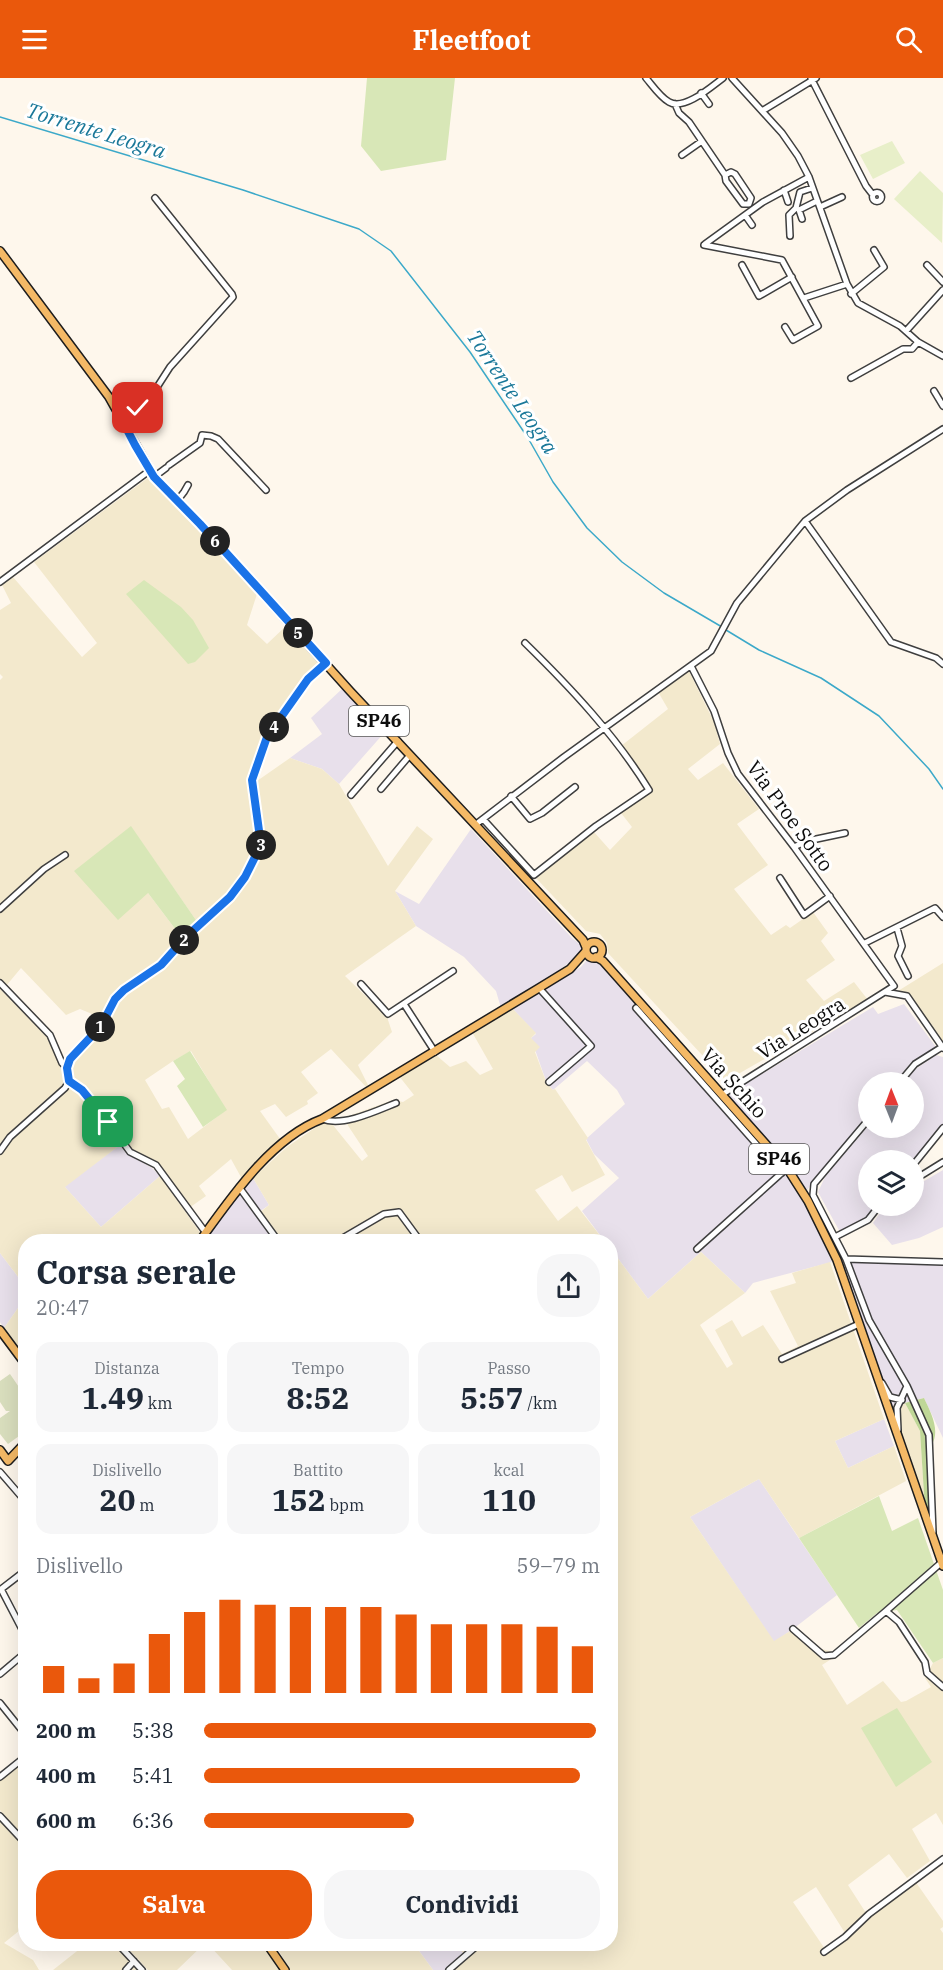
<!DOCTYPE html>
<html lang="it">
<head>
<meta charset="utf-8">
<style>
	:root { --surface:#fff; --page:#f6f6f7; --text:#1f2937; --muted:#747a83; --accent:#ea580c }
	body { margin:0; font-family:"IBM Plex Serif",serif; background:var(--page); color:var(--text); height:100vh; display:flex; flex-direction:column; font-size:22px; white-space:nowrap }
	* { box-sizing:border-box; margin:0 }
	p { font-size:20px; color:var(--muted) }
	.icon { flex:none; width:33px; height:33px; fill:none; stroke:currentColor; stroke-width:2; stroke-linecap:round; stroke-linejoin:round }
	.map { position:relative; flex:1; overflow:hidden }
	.drawer { position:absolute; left:18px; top:1156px; width:600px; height:717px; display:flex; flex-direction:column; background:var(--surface); border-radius:24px; box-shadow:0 6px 24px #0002 }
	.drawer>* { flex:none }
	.needle { width:39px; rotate:359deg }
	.fabs { position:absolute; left:858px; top:994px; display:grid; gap:12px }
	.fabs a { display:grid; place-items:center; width:66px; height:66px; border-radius:50%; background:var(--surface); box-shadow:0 6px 24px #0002; font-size:30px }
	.pin { position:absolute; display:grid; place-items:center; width:51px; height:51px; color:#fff; margin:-26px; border-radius:12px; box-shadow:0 3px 9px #0006 }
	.km { position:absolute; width:30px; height:30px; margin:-15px; border-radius:50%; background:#222; color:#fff; font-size:16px; line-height:30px; text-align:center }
	.round { display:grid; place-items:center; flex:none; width:63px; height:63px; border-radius:24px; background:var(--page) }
	.overview { display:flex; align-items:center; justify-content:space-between; height:102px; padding:0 18px }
	h1 { font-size:33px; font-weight:800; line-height:45px }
	.metrics { display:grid; grid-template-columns:repeat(3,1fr); gap:9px; height:102px; padding:6px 18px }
	.metrics div { display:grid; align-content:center; border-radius:15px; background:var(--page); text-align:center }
	.metrics b { font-size:30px; font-weight:800 }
	.metrics small { font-size:16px; font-weight:400 }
	.metrics p { font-size:16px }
	.chart { height:168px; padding:12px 18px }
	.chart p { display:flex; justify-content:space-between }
	.chart svg { width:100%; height:108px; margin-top:6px; stroke:var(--accent); stroke-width:6 }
	.cta { display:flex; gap:12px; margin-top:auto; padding:12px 18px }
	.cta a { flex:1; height:69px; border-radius:24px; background:var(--accent); color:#fff; font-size:24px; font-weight:800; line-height:69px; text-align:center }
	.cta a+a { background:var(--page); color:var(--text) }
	ul { padding:0 18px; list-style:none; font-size:20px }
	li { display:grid; grid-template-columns:96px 72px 1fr; align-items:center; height:45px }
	li i { height:15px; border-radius:8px; background:var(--accent) }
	header { display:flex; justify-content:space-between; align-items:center; height:78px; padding:0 18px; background:var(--accent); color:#fff; font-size:27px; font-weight:800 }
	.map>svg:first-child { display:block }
	.industrial { fill:#e8e0eb }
	.farmland { fill:#f3e9cd; fill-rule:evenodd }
	.green { fill:#d8e7b7 }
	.forest { fill:#bfd797 }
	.cemetery { fill:#dadfbe }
	.pitch { fill:#e8efc9 }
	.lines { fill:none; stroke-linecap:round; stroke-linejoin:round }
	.stream { stroke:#3ca9c9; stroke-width:1.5 }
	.minor-casing { stroke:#3f3f3f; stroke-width:8 }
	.major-casing { stroke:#1d1d1d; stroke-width:10 }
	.minor { stroke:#fff; stroke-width:5 }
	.major { stroke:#f4b966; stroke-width:7 }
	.route-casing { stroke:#fff; stroke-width:12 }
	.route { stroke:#1a73e8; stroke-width:8 }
	.labels { text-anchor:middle; stroke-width:6; stroke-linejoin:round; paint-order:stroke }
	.shield { fill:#fff; stroke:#555; stroke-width:1.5 }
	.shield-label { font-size:18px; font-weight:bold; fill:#0c0c0c }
	.street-label { font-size:20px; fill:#0c0c0c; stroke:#fff }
	.water-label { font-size:21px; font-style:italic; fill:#1a7899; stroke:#fff }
</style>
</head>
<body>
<header><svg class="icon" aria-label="menu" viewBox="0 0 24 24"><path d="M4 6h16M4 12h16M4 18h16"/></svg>Fleetfoot<svg class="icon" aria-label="search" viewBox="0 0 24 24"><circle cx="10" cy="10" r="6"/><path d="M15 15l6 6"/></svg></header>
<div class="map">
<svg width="943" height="1892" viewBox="0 0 943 1892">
	<rect width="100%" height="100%" fill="#fef7ec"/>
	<!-- industrial -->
	<path class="industrial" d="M343,610L384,655L339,706L322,691L290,680L322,656L311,640Z
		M471,751L572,860L587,872L541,905L501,930L496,913L464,879L416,848L395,813L419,826Z
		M591,877L787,1096L813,1139L832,1184L753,1205L745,1215L701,1174L648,1221L611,1171L610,1164H605L582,1133L619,1100L594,1076L586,1061L625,1026L617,1012L587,983L553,1012L547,1006L531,960L536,956L512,930L581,889Z
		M904,926L936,969L911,985L899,999L895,997L881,1005H868V1037L807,1112L775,1069L727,1017L873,929L878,936Z
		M936,977L943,979V1046L913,1083H868V1128H877L869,1138L855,1148L840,1154L818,1114L825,1099L868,1048V1050H914V1005H904L913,993Z
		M120,1067L126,1075L152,1090L160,1098L101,1149L64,1108Z
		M943,1092V1149L919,1160L892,1167L873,1145L885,1128H914V1109Z
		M253,1100L269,1127L259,1134L278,1164H212L208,1158L227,1126Z
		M843,1166L849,1179L921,1180V1182L943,1184V1360L924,1320L889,1329L835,1168Z
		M0,1175L25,1208V1220L4,1250L0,1244Z
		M884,1341L894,1368L848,1390L835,1363Z
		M759,1401L837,1517L793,1551L774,1564L690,1439Z
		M414,1866H455L466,1877L448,1892H433Z"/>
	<!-- farmland -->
	<path class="farmland" d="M149,399L257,516L247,547L267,566L286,548L323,588L266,660L257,679L251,702L260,768L238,805L229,817L198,845L131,749L148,815L182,860L156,888L132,905L102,940L80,931L66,937L21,890L6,908L0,901V602L3,599L0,596V532L11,525L2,507L13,499L82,579L97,565L34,484Z
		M689,593L714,644L720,666L688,691L698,702L723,685L759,731L737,746L768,787L734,811L771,857L786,847L790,850L813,834L828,855L821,863L835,882L806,902L824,923L854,904L868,922L726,1003L608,875L607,865L600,856L586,853L535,799L594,754L610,772L632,749L621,735L652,710L621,668L668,631L657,612Z
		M290,680L322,691L339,706L388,788L417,748L433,761L395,813L416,848L345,898L387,939L392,954L358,987L369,1009L367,1010L331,971L301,994L318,1015L307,1023L308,1026L286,1039L275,1026L260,1033L283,1065L242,1101L231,1081L199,1108L206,1118L189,1130L168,1098L156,1085L131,1071L85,1012L74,1000L69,991L100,953L122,920L160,892L188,862L224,831L243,808L266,769L257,703ZM191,973L226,1032L188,1061L169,1029L162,1031L145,1002L173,983Z
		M943,885V965L910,919H900L898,913Z
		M0,911L50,962L69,1004L81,1016L120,1067L65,1109L101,1149L160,1098L201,1156L195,1164H26L25,1208L0,1175Z
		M512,930L536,955L531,960L540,969L535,974L547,1006L553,1012L555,1011L588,1060L586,1062L605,1097L572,1114L562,1097L535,1112L558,1143L577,1128L605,1164H278L259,1135L269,1127L253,1100L287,1069L328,1041L362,1083L368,1078L343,1040L393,1022L403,1024L414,1017L399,998L436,977L450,989L466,983L480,997L493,991L472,954Z
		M611,1171L648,1221L701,1174L745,1215L700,1247L727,1290L733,1286L715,1252L732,1242L742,1259L763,1247L782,1276L798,1268L770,1213L796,1205L792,1195L830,1184L884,1341L835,1363L848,1390L894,1368L906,1403L799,1460L759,1401L690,1439L774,1563L795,1550L817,1570L830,1573L833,1580L822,1587L847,1627L883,1603L901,1624L906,1623L931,1609L925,1600L933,1585L943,1580V1747L936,1735L912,1751L930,1783L907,1800L889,1776L848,1807L868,1838L915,1803L943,1843V1849L940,1851L943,1855V1892H448L466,1878L455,1866H610ZM816,1809L845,1855L825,1871L793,1824Z
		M25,1220V1278L4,1250Z
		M905,1325L920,1353L925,1432L889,1329Z
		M25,1677V1760L0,1732V1701Z
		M0,1741L26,1769L25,1848L4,1865L33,1882L39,1892H0Z
		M86,1866H115L140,1892H53Z
		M124,1866H204L177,1892H148Z
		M208,1866H266L282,1892H232Z
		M275,1866H414L433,1892H290Z"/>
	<!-- green -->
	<path class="green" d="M367,0H455L446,82L381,93L361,68Z
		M144,502L181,529L193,542L209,570L195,584L188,586L126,516Z
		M131,748L198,845L182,860L148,815L118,842L74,793Z
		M190,973L227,1032L203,1049L177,1008L185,1001L173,983Z
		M879,1418L892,1453L918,1440L943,1512V1580L933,1585L897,1532L877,1535L859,1550L799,1460Z
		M897,1630L932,1684L896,1709L861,1650Z"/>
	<!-- forest -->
	<path class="forest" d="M924,1320C931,1335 941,1353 931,1368L935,1461L925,1432L920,1353L905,1325Z"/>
	<!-- cemetery -->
	<path class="cemetery" d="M10,1296L25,1318L26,1353L8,1366L0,1356V1340L10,1333H6L0,1324V1303Z"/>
	<!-- pitch -->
	<path class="pitch" d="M892,63L905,85L873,101L860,77Z
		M920,93L943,115L942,165L894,121Z"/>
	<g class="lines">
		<!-- stream -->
		<path class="stream" d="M0,39L243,112L359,151L391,173L470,274L528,360L553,404L587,450L622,484L664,515L722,549
			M726,552L759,572L821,600L879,638L929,691L943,711"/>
		<defs>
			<path id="minor" d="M646,0C652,7 660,19 669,24C684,33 711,9 723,0
				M732,0L782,55L798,78L809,99L847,206L858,225L900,248L918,264L943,278
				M811,0L866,108L873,117
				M701,15L709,26
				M675,26L679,35L689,44L725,97
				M762,33L816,0
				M682,77L702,63
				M731,94L735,96L751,120L749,126H743L726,103L725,97Z
				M784,112L788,124
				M872.5 119a4.5 4.5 0 1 1 9 0a4.5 4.5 0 1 1-9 0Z
				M820,129L842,119
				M745,137L752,147
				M802,141L799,132L817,123
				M790,158L789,137L796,130L800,114L812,110
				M705,166L763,124L809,99
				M704,167L782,182L818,248L793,262L785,249
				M742,187L759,218L792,199
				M927,187L943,204
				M851,216L884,189L874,172
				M804,220L847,206
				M906,253L943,212
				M851,300L903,271H912L918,264
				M934,313L943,328
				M120,338L138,330L152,317L170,289L233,219L232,216L155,120
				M169,387L200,365L202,357L211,358L218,361L266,412
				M154,399L166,390
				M177,423L184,414L188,407
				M805,443L891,564L936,580L943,586
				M0,504L149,393
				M691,588L714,633L728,675L738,696L794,769L894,908L723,1016
				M381,711L410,677
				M351,717L398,663
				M511,718L530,741L542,735L575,709
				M483,741L534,797L596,748L649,712C616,658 570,609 525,565
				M475,747L564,679L711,573L737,525L805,443L847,412L943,351
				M794,769L807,763L845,755
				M780,800L804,837L830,818
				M0,831L44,791L65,777
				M897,850L902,868L898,878L908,898
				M865,865L935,830L943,839
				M0,905L50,957L62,985L67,990
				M361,906L388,936L453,893
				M539,910L591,968L549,1004
				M885,914L907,918L943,970
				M404,926L435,974
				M636,930L782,1095
				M69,1003L76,1007L95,1026L130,1074L156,1087L206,1155
				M899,1005L915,986L942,969
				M322,1041C343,1049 376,1033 396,1025
				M868,1042L814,1106L813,1117L846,1181L869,1242L907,1308L897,1330L898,1352
				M0,1073L10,1059L65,1010L69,1003L67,990L70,981L101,948L115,921L124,912L161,887L186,859L230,819L245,799L261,767L252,702L267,659L308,601L325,585
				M914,1086L943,1050
				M914,1102L943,1084
				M239,1109L279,1164
				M835,1159L868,1142L879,1128
				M336,1164L384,1136L399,1134L421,1164
				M697,1171L785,1092
				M846,1181L943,1184
				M782,1281L859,1246
				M882,1305L890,1319L902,1322
				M907,1308L929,1357L933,1454
				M0,1394L26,1424
				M942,1484L886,1533L899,1544L925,1584L927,1595L943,1609
				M1,1511L26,1559
				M0,1512L26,1492
				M793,1551L824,1578L834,1577L886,1533
				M0,1596L26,1574
				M0,1625L24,1655
				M0,1699L26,1678
				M0,1738L26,1766
				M118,1866L142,1892
				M824,1874L845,1859L869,1836L943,1781
				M126,1892L134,1883
				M449,1892L479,1866"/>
			<path id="major" d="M0,173L109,319L154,399L200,446L350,613L583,862L586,869
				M586 872a8 8 0 1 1 16 0a8 8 0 1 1-16 0Z
				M596,879L603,883L787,1090L808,1123L837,1182L943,1488
				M199,1164C230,1121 271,1060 322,1041L539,910L570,891L586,873
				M0,1252L26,1287
				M0,1372L8,1383L26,1364
				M267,1866L285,1892"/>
		</defs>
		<!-- minor casing -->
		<use href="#minor" class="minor-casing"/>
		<!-- major casing -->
		<use href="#major" class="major-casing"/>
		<!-- minor -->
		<use href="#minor" class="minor"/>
		<!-- major -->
		<use href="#major" class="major"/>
	</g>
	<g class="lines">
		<defs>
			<path id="route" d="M108,1044L82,1012L69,1003L67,990L70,981L101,948L115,921L124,912L161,887L186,859L230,819L245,799L261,767L252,702L267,659L308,601L326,585L200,446L154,399L135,367L120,338L138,330"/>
		</defs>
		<!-- route casing -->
		<use href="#route" class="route-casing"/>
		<!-- route -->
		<use href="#route" class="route"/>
	</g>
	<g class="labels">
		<!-- shield labels -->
		<g class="shield">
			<rect x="349" y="628" width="60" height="30" rx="4.5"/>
			<rect x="749" y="1066" width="60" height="30" rx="4.5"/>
		</g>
		<g class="shield-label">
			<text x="379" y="649">SP46</text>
			<text x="779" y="1087">SP46</text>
		</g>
		<!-- street labels -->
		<g class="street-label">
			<text transform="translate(790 738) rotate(54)" y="7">Via Proe Sotto</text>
			<text transform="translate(801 950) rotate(-32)" y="7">Via Leogra</text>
			<text transform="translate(734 1005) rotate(48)" y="7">Via Schio</text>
		</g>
		<!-- water labels -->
		<g class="water-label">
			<text transform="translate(96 53) rotate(17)" y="7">Torrente Leogra</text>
			<text transform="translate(512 314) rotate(56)" y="7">Torrente Leogra</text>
		</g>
	</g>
</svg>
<div class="fabs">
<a><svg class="needle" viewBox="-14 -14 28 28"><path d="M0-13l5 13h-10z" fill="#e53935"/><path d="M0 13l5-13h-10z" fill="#747a83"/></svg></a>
<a><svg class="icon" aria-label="layers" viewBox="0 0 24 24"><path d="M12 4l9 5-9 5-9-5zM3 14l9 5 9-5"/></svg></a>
</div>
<div class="pin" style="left:108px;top:1044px;background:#1e9e55"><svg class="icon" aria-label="arrive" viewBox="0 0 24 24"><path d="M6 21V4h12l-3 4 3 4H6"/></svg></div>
<div class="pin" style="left:138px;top:330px;background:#d93025"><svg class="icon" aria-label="check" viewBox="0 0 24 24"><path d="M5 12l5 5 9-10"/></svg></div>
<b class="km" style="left:100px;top:949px">1</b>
<b class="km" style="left:184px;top:862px">2</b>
<b class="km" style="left:261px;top:767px">3</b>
<b class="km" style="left:274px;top:649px">4</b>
<b class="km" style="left:298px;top:555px">5</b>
<b class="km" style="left:215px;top:463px">6</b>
<section class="drawer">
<div class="overview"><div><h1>Corsa serale</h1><p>20:47</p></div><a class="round"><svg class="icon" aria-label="share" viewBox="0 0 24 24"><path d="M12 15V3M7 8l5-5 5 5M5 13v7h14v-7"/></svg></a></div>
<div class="metrics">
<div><p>Distanza</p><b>1.49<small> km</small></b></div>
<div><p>Tempo</p><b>8:52</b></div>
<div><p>Passo</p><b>5:57<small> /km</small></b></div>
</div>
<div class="metrics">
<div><p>Dislivello</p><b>20<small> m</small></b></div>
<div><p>Battito</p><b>152<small> bpm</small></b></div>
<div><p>kcal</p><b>110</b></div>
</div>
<div class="chart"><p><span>Dislivello</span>59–79 m</p>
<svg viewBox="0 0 160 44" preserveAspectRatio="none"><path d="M5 44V33M15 44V38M25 44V32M35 44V20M45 44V11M55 44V6M65 44V8M75 44V9M85 44V9M95 44V9M105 44V12M115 44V16M125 44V16M135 44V16M145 44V17M155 44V25"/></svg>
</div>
<ul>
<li><b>200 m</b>5:38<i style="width:99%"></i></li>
<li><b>400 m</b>5:41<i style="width:95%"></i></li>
<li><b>600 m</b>6:36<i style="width:53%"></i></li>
</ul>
<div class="cta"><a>Salva</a><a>Condividi</a></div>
</section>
</div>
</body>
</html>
